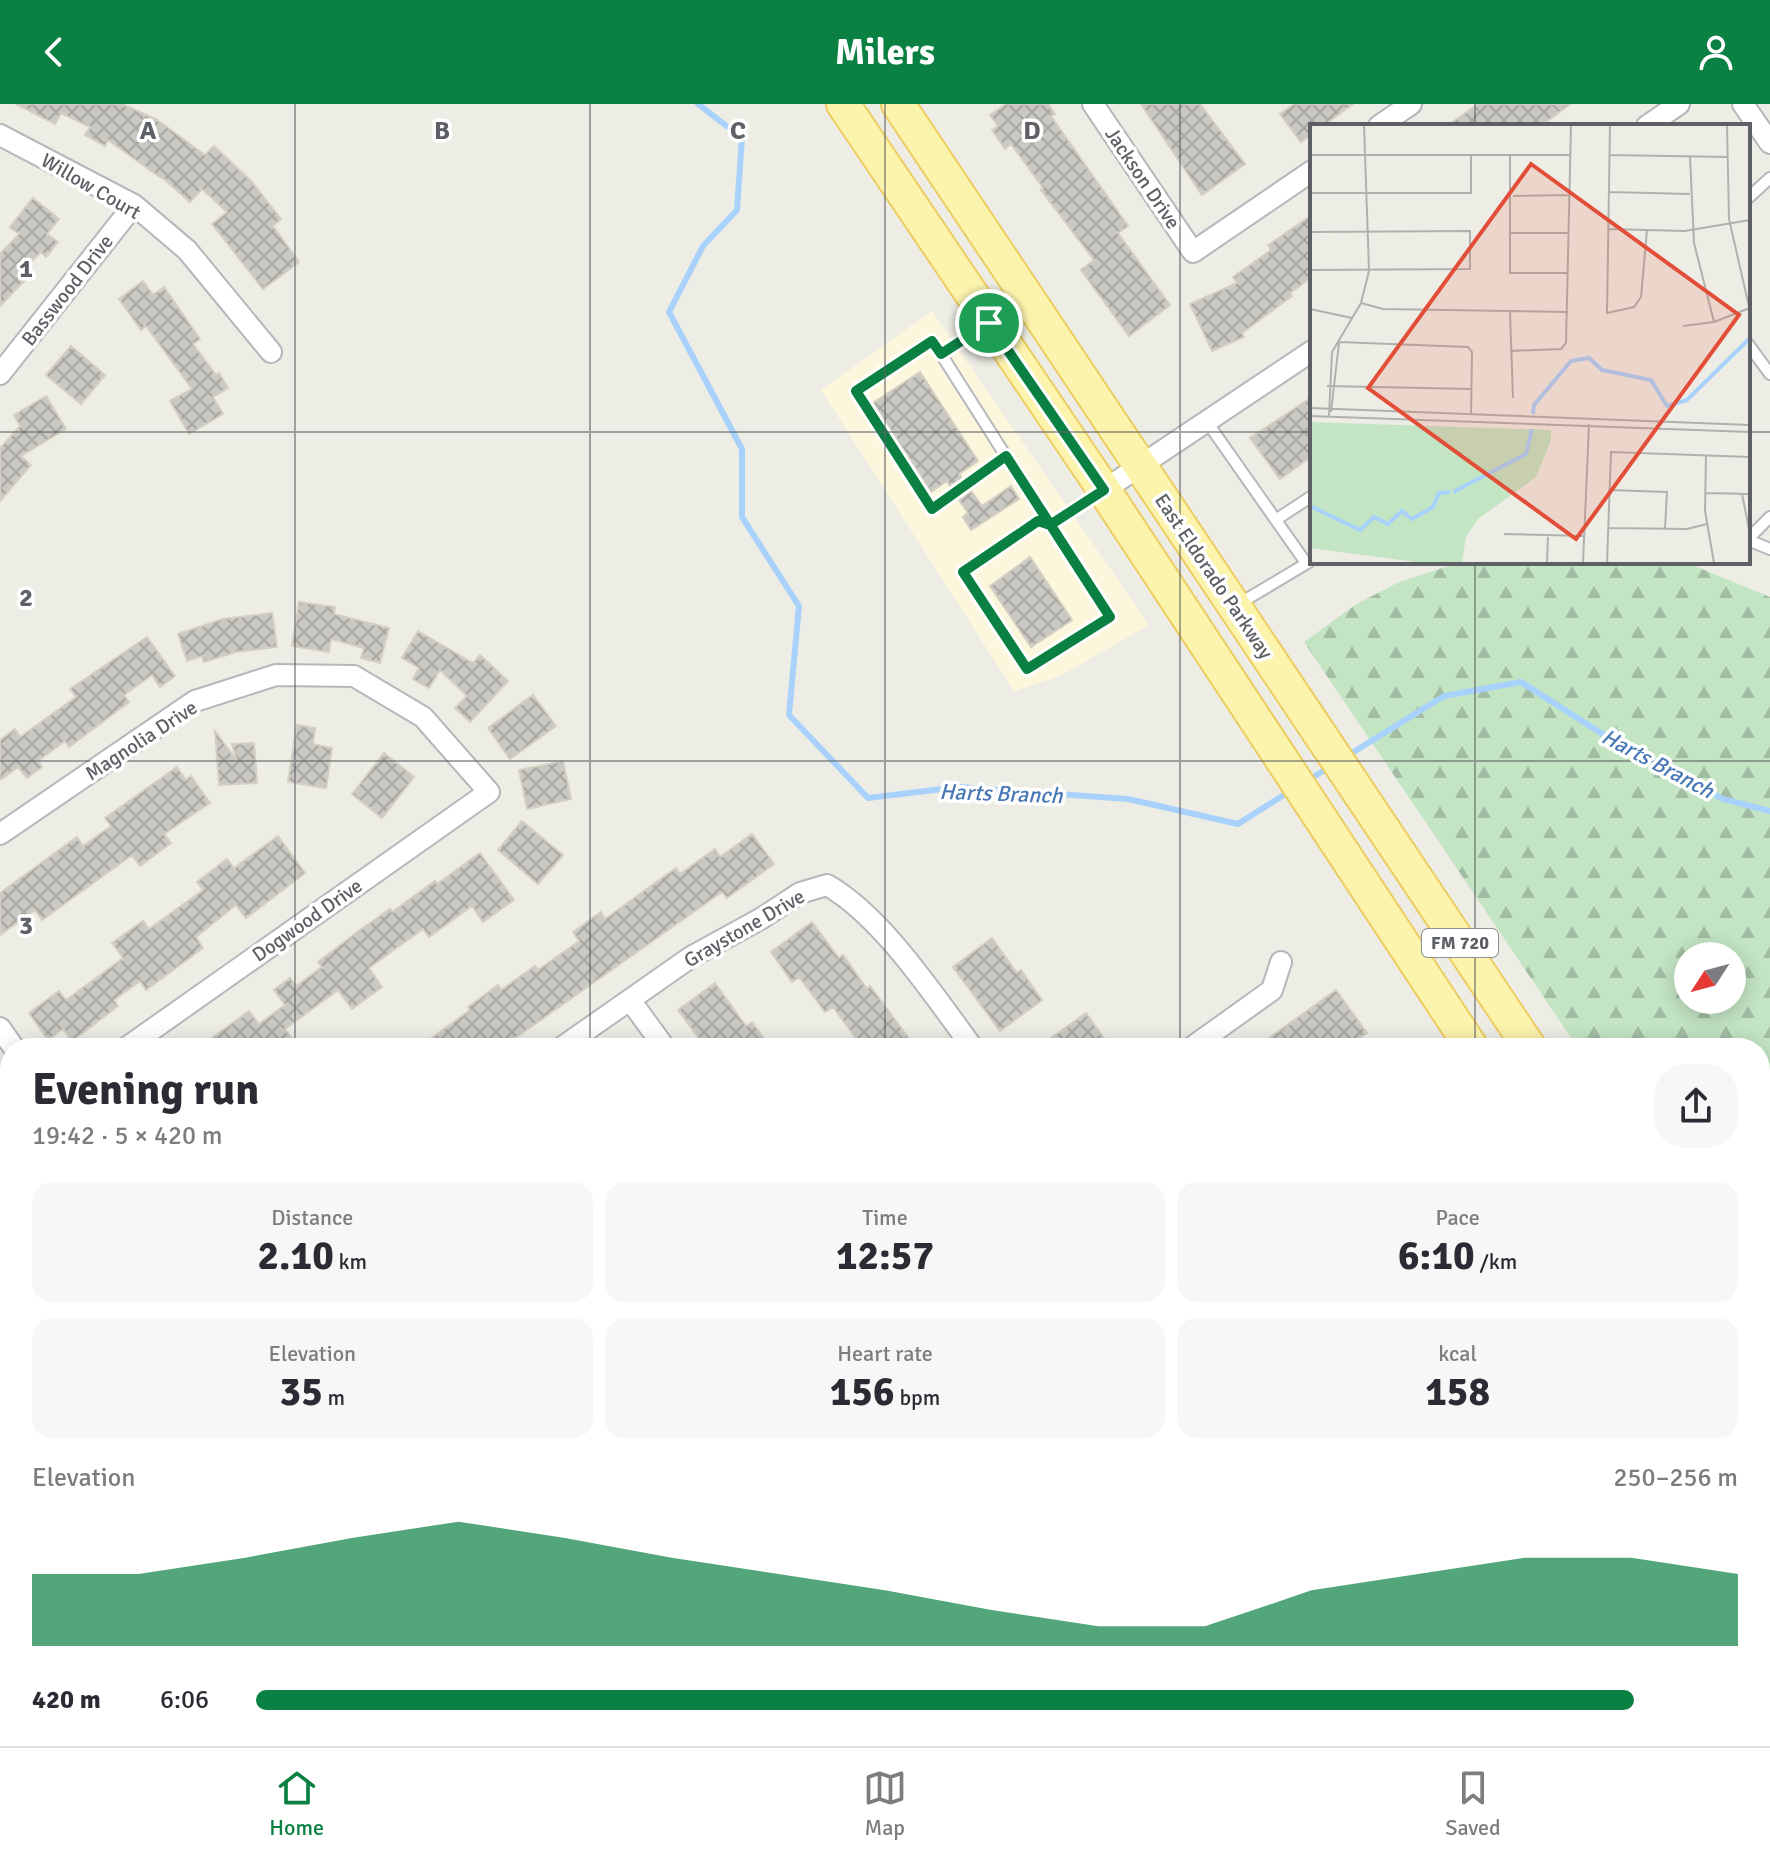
<!DOCTYPE html>
<html lang="en">
<head>
<meta charset="utf-8">
<style>
	:root { --surface:#fff; --page:#f7f7f7; --text:#2b2b33; --muted:#7c7c81; --line:#e1e1e2; --accent:#0b8043 }
	body { margin:0; font-family:Signika,sans-serif; background:var(--page); color:var(--text); height:100vh; display:flex; flex-direction:column; font-size:30px; white-space:nowrap }
	* { box-sizing:border-box; margin:0 }
	p { font-size:26px; color:var(--muted) }
	.icon { flex:none; width:44px; height:44px; fill:none; stroke:currentColor; stroke-width:2; stroke-linecap:round; stroke-linejoin:round }
	.map { position:relative; flex:1; overflow:hidden }
	.sheet { position:absolute; left:0px; top:934px; width:1770px; height:708px; display:flex; flex-direction:column; background:var(--surface); border-radius:32px 32px 0 0; box-shadow:0 4px 20px #0003 }
	.sheet>* { flex:none }
	.needle { width:52px; rotate:234deg }
	.fabs { position:absolute; left:1674px; top:838px; display:grid; gap:16px }
	.fabs a { display:grid; place-items:center; width:72px; height:72px; border-radius:50%; background:var(--surface); box-shadow:0 4px 20px #0003; font-size:40px }
	.pin { position:absolute; display:grid; place-items:center; width:68px; height:68px; color:#fff; margin:-34px; border:4px solid #fff; border-radius:50%; box-shadow:0 2px 8px #0007 }
	.round { display:grid; place-items:center; flex:none; width:84px; height:84px; border-radius:32px; background:var(--page) }
	.headline { display:flex; align-items:center; justify-content:space-between; height:136px; padding:0 32px }
	h1 { font-size:44px; font-weight:700; line-height:60px }
	.figures { display:grid; grid-template-columns:repeat(3,1fr); gap:12px; height:136px; padding:8px 32px }
	.figures div { display:grid; align-content:center; border-radius:20px; background:var(--page); text-align:center }
	.figures b { font-size:40px; font-weight:700 }
	.figures small { font-size:22px; font-weight:400 }
	.figures p { font-size:22px }
	.chart { height:224px; padding:16px 32px }
	.chart p { display:flex; justify-content:space-between }
	.chart svg { width:100%; height:144px; margin-top:8px; fill:var(--accent); opacity:.7 }
	ul { padding:0 32px; list-style:none; font-size:26px }
	li { display:grid; grid-template-columns:128px 96px 1fr; align-items:center; height:60px }
	li i { height:20px; border-radius:10px; background:var(--accent) }
	header { display:flex; justify-content:space-between; align-items:center; height:104px; padding:0 32px; background:var(--accent); color:#fff; font-size:36px; font-weight:700 }
	.tabs { display:flex; justify-content:space-around; align-items:center; height:112px; border-top:2px solid var(--line); background:var(--surface); font-size:22px; color:var(--muted) }
	.tabs a { display:grid; justify-items:center; gap:4px }
	.tabs .on { color:var(--accent) }
	.map>svg:first-child { display:block }
	.commercial { fill:#fcf7dc }
	.forest { fill:url(#forest-firs); fill-rule:evenodd }
	.lines { fill:none; stroke-linecap:round; stroke-linejoin:round }
	.stream { stroke:#a8d2fb; stroke-width:6 }
	.building { fill:url(#building-cross-hatch); stroke:#d3cfc3; stroke-width:2 }
	.lane-casing { stroke:#b5b7bb; stroke-width:14 }
	.street-casing { stroke:#b5b7bb; stroke-width:24 }
	.primary-casing { stroke:#eccd61; stroke-width:36 }
	.lane { stroke:#fff; stroke-width:10 }
	.street { stroke:#fff; stroke-width:20 }
	.primary { stroke:#fcf3ad; stroke-width:32 }
	.route-casing { stroke:#fff; stroke-width:16 }
	.route { stroke:#0b8043; stroke-width:10 }
	.grid { fill:none; stroke:#5d6065; stroke-width:2; stroke-opacity:0.55 }
	.labels { text-anchor:middle; stroke-width:7; stroke-linejoin:round; paint-order:stroke }
	.shield { fill:#fff; stroke:#8e9093; stroke-width:2 }
	.shield-label { font-size:18px; font-weight:bold; fill:#5d6065 }
	.street-label { font-size:20px; fill:#5d6065; stroke:#fff }
	.water-label { font-size:22px; font-style:italic; fill:#4878b6; stroke:#fff }
	.inset-river { fill:none; stroke:#a8d2fb; stroke-width:4 }
	.inset-road { fill:none; stroke:#b0b1ae; stroke-width:2 }
	.view { fill:#e24e37; fill-opacity:0.15; stroke:#e24e37; stroke-width:4 }
	.inset-edge { fill:none; stroke:#5d6065; stroke-width:4 }
	.grid-label { font-size:26px; text-anchor:middle; font-weight:bold; fill:#5d6065; stroke:#fff; stroke-width:7; stroke-linejoin:round; paint-order:stroke }
</style>
</head>
<body>
<header><svg class="icon" aria-label="back" viewBox="0 0 24 24"><path d="M15 5l-7 7 7 7"/></svg>Milers<svg class="icon" aria-label="person" viewBox="0 0 24 24"><circle cx="12" cy="8" r="4"/><path d="M4 21q1-7 8-7t8 7"/></svg></header>
<div class="map">
<svg width="1770" height="1642" viewBox="0 0 1770 1642">
	<defs>
		<pattern id="forest-firs" width="22" height="20" patternUnits="userSpaceOnUse" patternTransform="scale(2)"><rect width="22" height="20" fill="#c3e5c4"/><path d="M5 1l3.5 6h-7zM16 11l3.5 6h-7z" fill="#a2bda3"/></pattern>
		<pattern id="building-cross-hatch" width="8" height="8" patternUnits="userSpaceOnUse" patternTransform="scale(2)"><rect width="8" height="8" fill="#cac8c2"/><path d="M0 0l8 8M0 8l8-8" fill="none" stroke="#a7a6a1"/></pattern>
	</defs>
	<rect width="100%" height="100%" fill="#eeede5"/>
	<!-- commercial -->
	<path class="commercial" d="M932,207L1149,521L1060,572L1014,587L821,286Z"/>
	<!-- forest -->
	<path class="forest" d="M1461,458H1685L1770,493V1229L1760,1214V944H1578L1304,538L1355,501L1399,478ZM1688,852H1732V896H1688Z"/>
	<g class="lines">
		<!-- stream -->
		<path class="stream" d="M698,0L742,34L737,106L703,142L669,208L742,345V413L799,502L789,611L868,694L959,683L1128,695L1238,720L1290,687
			M1347,652L1444,592L1521,578L1604,631L1723,695L1770,707
			M1307,677L1331,662"/>
	</g>
	<!-- building -->
	<path class="building" d="M16,0H122L156,15L205,51L214,42L252,78L281,115L273,122L299,158L263,185L212,120L227,108L202,85L190,98L162,73L161,74L108,36L105,42L85,31L90,23L61,9L55,20Z
		M1006,0H1048L1055,10L1051,12L1128,122L1118,129L1170,201L1129,232L1081,166L1094,156L1041,86L1043,84L1011,40L1005,45L992,26L998,22L990,11Z
		M1141,0H1200L1245,60L1202,91Z
		M1294,0H1353L1323,22H1312V30L1301,38L1280,10Z
		M1478,0H1570L1541,22H1447Z
		M33,94L59,115L47,130L58,138L46,153L41,148L19,170L25,176L0,202V150L19,130L10,123Z
		M1312,111V173L1290,189L1292,192L1242,229L1244,233L1212,247L1190,200L1237,179L1233,173L1271,146L1268,141Z
		M143,177L153,191L164,183L200,235L193,240L216,271L219,269L228,284L213,293L223,310L189,330L170,297L192,285L146,222L141,226L119,195Z
		M71,242L105,271L81,300L46,271Z
		M920,268L978,357L959,370L962,374L950,382L947,377L931,388L873,299Z
		M46,292L66,325L21,352L31,361L0,397V344L20,322L14,311Z
		M1312,293V352L1280,375L1250,334Z
		M1011,382L1019,395L971,426L963,413L968,409L959,396L971,387L982,402Z
		M1030,453L1072,516L1031,543L990,482Z
		M299,498L335,503L334,510L389,524L380,559L361,554L364,544L331,535L329,548L292,542Z
		M272,509L277,543L236,548L204,558L202,552L187,557L178,530L223,515Z
		M418,527L473,559L480,551L508,577L470,618L455,604L467,592L440,566L429,584L413,575L419,564L402,554Z
		M147,533L175,572L160,583L152,571L124,591L129,598L69,643L65,637L38,657L42,663L27,674L18,663L0,676V636L15,625L20,633L76,593L70,585Z
		M533,591L556,622L510,655L488,624Z
		M297,621L315,624L313,640L332,644L326,684L288,678Z
		M215,627L237,657L232,640L254,639L257,679L219,681Z
		M384,649L414,673L382,714L352,690Z
		M563,657L571,695L527,705L519,666Z
		M177,663L186,676L191,672L210,699L164,730L171,739L140,762L132,751L42,816L35,806L0,831V789L77,733L83,742L111,722L105,714Z
		M522,717L563,751L538,780L498,746Z
		M752,730L774,760L727,794L722,788L501,944H418L470,906L468,903L498,881L501,886L535,862L538,866L579,837L573,828L601,808L605,815L676,764L680,770L715,745L720,753Z
		M278,732L305,769L246,814L236,801L196,833L203,844L146,886L140,877L114,896L118,902L72,937L63,925L48,936L29,909L59,887L66,896L123,854L112,839L143,817L149,825L203,786L197,778L227,755L234,764Z
		M480,749L514,796L483,818L472,802L429,833L423,825L369,864L382,883L352,905L338,886L285,925L299,944H198L249,907L259,920L285,901L274,886L290,874L296,882L322,863L318,858L360,826L390,805L392,808L435,777L437,780Z
		M812,818L839,854L843,851L867,885L870,882L916,944H863L833,903L825,908L799,873L792,878L771,848Z
		M992,834L1017,869L1021,866L1042,896L1000,927L953,863Z
		M715,879L746,922L752,918L771,944H706L678,906Z
		M1336,886L1367,929L1346,944H1255Z
		M1086,909L1111,944H1037Z"/>
	<g class="lines">
		<defs>
			<path id="lane" d="M1748,94L1770,74
				M987,220L941,250L1049,420
				M1748,240L1770,270
				M941,250L932,237L856,287L932,405L1006,352
				M1207,318L1306,459
				M1277,415L1312,392
				M1050,421L1038,417L963,468L1027,565L1110,513L1050,421L1102,387
				M1748,435L1770,413
				M1748,436L1770,445
				M1237,501L1309,458"/>
			<path id="street" d="M1093,0L1193,148L1312,67
				M1743,0L1770,39
				M1379,22L1411,0
				M1647,22L1679,0
				M0,31L134,101L187,146L271,248
				M0,270L134,101
				M1104,386L1312,247
				M0,730L195,597L276,571L354,572L423,613L489,688L126,944
				M630,896L665,944
				M0,924L14,944
				M561,944L691,853L762,814L800,789L827,781C882,812 935,893 973,944
				M1191,944L1272,886L1281,858
				M0,1032L10,1025
				M0,1339L10,1332
				M830,1632L837,1642
				M1140,1632L1147,1642
				M1440,1632L1447,1642
				M1749,1632L1756,1642
				M209,1642L219,1632
				M665,1642L679,1632"/>
			<path id="primary" d="M843,0L1104,386L1472,944
				M898,0L1530,944
				M1760,1286L1770,1301
				M1760,1373L1770,1388"/>
		</defs>
		<!-- lane casing -->
		<use href="#lane" class="lane-casing"/>
		<!-- street casing -->
		<use href="#street" class="street-casing"/>
		<!-- primary casing -->
		<use href="#primary" class="primary-casing"/>
		<!-- lane -->
		<use href="#lane" class="lane"/>
		<!-- street -->
		<use href="#street" class="street"/>
		<!-- primary -->
		<use href="#primary" class="primary"/>
	</g>
	<g class="lines">
		<defs>
			<path id="route" d="M989,219L941,250L932,237L856,287L932,405L1006,352L1110,513L1027,565L963,468L1038,417L1050,421L1104,386L989,219"/>
		</defs>
		<!-- route casing -->
		<use href="#route" class="route-casing"/>
		<!-- route -->
		<use href="#route" class="route"/>
	</g>
	<!-- grid -->
	<path class="grid" d="M295,0V944M590,0V944M885,0V944M1180,0V944M1475,0V22M0,328H1312M1748,328H1770M1475,458V944M0,657H1770M0,985H10M1760,985H1770M0,1314H10M1760,1314H1770M295,1632V1642M590,1632V1642M885,1632V1642M1180,1632V1642M1475,1632V1642"/>
	<g class="labels">
		<!-- shield labels -->
		<rect class="shield" x="1422" y="825" width="76" height="28" rx="6"/>
		<g class="shield-label">
			<text x="1460" y="845">FM 720</text>
		</g>
		<!-- street labels -->
		<g class="street-label">
			<text transform="translate(1143 74) rotate(56)" y="7">Jackson Drive</text>
			<text transform="translate(91 82) rotate(30)" y="7">Willow Court</text>
			<text transform="translate(67 186) rotate(-52)" y="7">Basswood Drive</text>
			<text transform="translate(1214 472) rotate(56)" y="7">East Eldorado Parkway</text>
			<text transform="translate(141 636) rotate(-33)" y="7">Magnolia Drive</text>
			<text transform="translate(307 816) rotate(-35)" y="7">Dogwood Drive</text>
			<text transform="translate(744 824) rotate(-30)" y="7">Graystone Drive</text>
		</g>
		<!-- water labels -->
		<g class="water-label">
			<text transform="translate(1658 659) rotate(28)" y="8">Harts Branch</text>
			<text transform="translate(1001 689) rotate(2)" y="8">Harts Branch</text>
		</g>
	</g>
	<!-- overview -->
	<g transform="translate(1310 20)">
		<rect width="440" height="440" fill="#eeede5"/>
		<path d="M0,298L241,306V316L226,353L168,395L156,413L152,439H113L0,424Z" fill="#c3e5c4"/>
		<path class="inset-river" d="M223,290L224,281L261,237L279,234L292,246L341,256L357,282L377,276L440,214M143,368L216,330L222,305M0,382L50,406L64,393L78,400L92,387L102,395L123,383L129,369L140,368"/>
		<path class="inset-road" d="M300,1L297,189L324,183L331,173L337,106M417,1L419,95L440,187M0,31H260M200,31V149H258M300,31L417,33M380,32L384,119L404,198M299,68L380,70M0,69H161V31M203,72L260,71M298,105L375,107L440,96M0,108L160,107V145L0,146M200,109H259M51,179L73,185L258,188M0,185L42,194M200,188L203,274M373,202L404,198L440,184M29,218L158,223L162,228L161,291M200,227L251,225L256,219L261,1M17,262L162,265M0,284L440,301M21,288L29,219M0,292L440,308M19,292L22,228L51,179L59,147L54,1M396,332L395,387L404,439M299,366L357,368L355,405M395,369L440,370M432,370L440,410M298,404L377,405L397,400M194,410L274,412M237,439L238,411M273,439L279,300M297,439L301,328L440,333"/>
		<path class="view" d="M221,40L429,191L266,415L58,264Z"/>
		<rect width="440" height="440" class="inset-edge"/>
	</g>
	<g class="grid-label">
		<text x="148" y="35">A</text>
		<text x="442" y="35">B</text>
		<text x="738" y="35">C</text>
		<text x="1032" y="35">D</text>
		<text x="26" y="173">1</text>
		<text x="26" y="502">2</text>
		<text x="26" y="830">3</text>
	</g>
</svg>
<div class="fabs">
<a><svg class="needle" viewBox="-14 -14 28 28"><path d="M0-13l5 13h-10z" fill="#e53935"/><path d="M0 13l5-13h-10z" fill="#7c7c81"/></svg></a>
</div>
<div class="pin" style="left:989px;top:219px;background:#1e9e55"><svg class="icon" aria-label="arrive" viewBox="0 0 24 24"><path d="M6 21V4h12l-3 4 3 4H6"/></svg></div>
<section class="sheet">
<div class="headline"><div><h1>Evening run</h1><p>19:42 · 5 × 420 m</p></div><a class="round"><svg class="icon" aria-label="share" viewBox="0 0 24 24"><path d="M12 15V3M7 8l5-5 5 5M5 13v7h14v-7"/></svg></a></div>
<div class="figures">
<div><p>Distance</p><b>2.10<small> km</small></b></div>
<div><p>Time</p><b>12:57</b></div>
<div><p>Pace</p><b>6:10<small> /km</small></b></div>
</div>
<div class="figures">
<div><p>Elevation</p><b>35<small> m</small></b></div>
<div><p>Heart rate</p><b>156<small> bpm</small></b></div>
<div><p>kcal</p><b>158</b></div>
</div>
<div class="chart"><p><span>Elevation</span>250–256 m</p>
<svg viewBox="0 0 160 44" preserveAspectRatio="none"><path d="M0 44V22L10 22L20 17L30 11L40 6L50 11L60 17L70 22L80 27L90 33L100 38L110 38L120 27L130 22L140 17L150 17L160 22V44z"/></svg>
</div>
<ul>
<li><b>420 m</b>6:06<i style="width:93%"></i></li>
</ul>
</section>
</div>
<nav class="tabs">
<a class="on"><svg class="icon" aria-label="home" viewBox="0 0 24 24"><path d="M3 11l9-7 9 7M6 9v11h12V9"/></svg>Home</a>
<a><svg class="icon" aria-label="map" viewBox="0 0 24 24"><path d="M3 6l6-2 6 2 6-2v14l-6 2-6-2-6 2zM9 4v14M15 6v14"/></svg>Map</a>
<a><svg class="icon" aria-label="saved" viewBox="0 0 24 24"><path d="M7 4h10v16l-5-4-5 4z"/></svg>Saved</a>
</nav>
</body>
</html>
